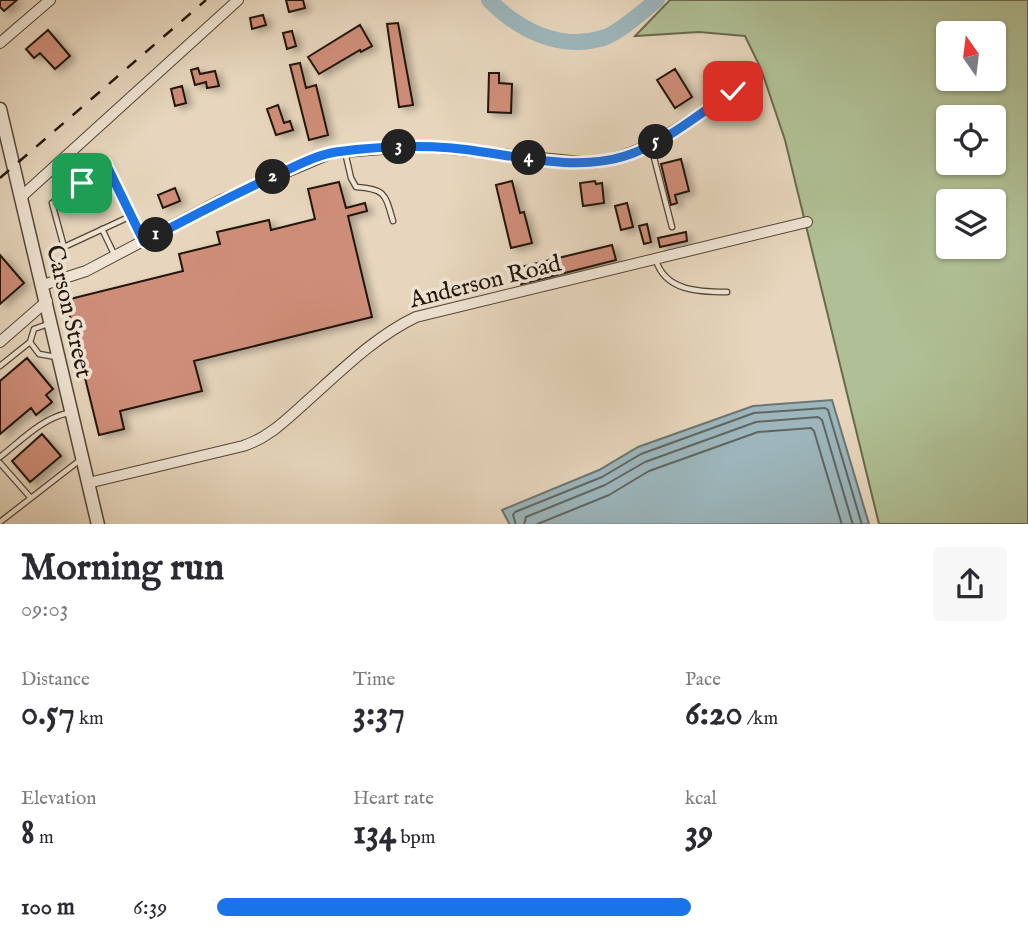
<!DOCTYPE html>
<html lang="en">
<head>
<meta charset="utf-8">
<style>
	:root { --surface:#fff; --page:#f7f7f7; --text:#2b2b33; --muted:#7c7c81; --accent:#1a73e8 }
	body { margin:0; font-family:"IM FELL English",serif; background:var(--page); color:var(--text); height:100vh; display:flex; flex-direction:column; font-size:26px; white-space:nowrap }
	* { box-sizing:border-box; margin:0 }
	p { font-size:23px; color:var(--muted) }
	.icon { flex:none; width:38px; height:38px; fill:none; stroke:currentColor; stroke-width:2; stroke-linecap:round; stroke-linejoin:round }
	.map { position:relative; height:524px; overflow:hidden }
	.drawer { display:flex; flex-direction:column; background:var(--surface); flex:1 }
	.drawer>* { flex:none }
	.needle { width:46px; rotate:346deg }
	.tools { position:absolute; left:936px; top:21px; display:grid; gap:14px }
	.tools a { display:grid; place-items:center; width:70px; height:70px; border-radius:7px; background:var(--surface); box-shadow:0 2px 5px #0004; font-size:35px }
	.pin { position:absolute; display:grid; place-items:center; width:60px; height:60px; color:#fff; margin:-30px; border-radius:14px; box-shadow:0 4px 10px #0006 }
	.km { position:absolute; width:35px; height:35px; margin:-18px; border-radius:50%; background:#222; color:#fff; font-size:19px; line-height:35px; text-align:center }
	.round { display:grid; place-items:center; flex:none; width:74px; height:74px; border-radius:7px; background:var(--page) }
	.headline { display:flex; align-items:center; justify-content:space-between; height:119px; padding:0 21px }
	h1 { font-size:38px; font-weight:800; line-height:52px }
	.metrics { display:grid; grid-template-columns:repeat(3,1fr); gap:10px; height:119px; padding:7px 21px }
	.metrics div { display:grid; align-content:center }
	.metrics b { font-size:35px; font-weight:800 }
	.metrics small { font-size:19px; font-weight:400 }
	.metrics p { font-size:19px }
	ul { padding:0 21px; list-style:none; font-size:23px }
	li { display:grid; grid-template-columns:112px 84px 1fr; align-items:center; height:52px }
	li i { height:18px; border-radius:9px; background:var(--accent) }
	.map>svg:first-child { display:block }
	.green { fill:#b0bf95; stroke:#696a4e; stroke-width:2; fill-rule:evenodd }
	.water { fill:#9cb6bc; stroke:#6b7674; stroke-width:2 }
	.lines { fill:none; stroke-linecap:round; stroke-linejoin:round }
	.shore { stroke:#5f6662; stroke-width:2 }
	.river { stroke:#9cb6bc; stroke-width:16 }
	.building { fill:#ce8d78; stroke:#221608; stroke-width:2; filter:url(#shadow) }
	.service-casing { stroke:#534635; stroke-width:7 }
	.minor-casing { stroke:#534635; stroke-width:12 }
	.tertiary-casing { stroke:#534635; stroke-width:15 }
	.service { stroke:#efe4d4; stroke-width:4.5 }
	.minor { stroke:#efe4d4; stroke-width:10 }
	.tertiary { stroke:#efe4d4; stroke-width:12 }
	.rail { stroke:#221608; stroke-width:2.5; stroke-dasharray:12 12; stroke-linecap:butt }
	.route-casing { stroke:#fff; stroke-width:14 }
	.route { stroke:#1a73e8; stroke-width:9 }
	.labels { text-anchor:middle; stroke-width:7; stroke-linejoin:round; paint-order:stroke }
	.street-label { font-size:24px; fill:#221608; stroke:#efe4d4 }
</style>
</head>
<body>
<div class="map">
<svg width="1028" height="525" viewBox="0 0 1028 525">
	<defs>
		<filter id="shadow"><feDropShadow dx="5.5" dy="3" stdDeviation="3.5" flood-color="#0004"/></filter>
	</defs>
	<rect width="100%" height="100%" fill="#e7d6bd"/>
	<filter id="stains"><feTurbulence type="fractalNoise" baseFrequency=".00286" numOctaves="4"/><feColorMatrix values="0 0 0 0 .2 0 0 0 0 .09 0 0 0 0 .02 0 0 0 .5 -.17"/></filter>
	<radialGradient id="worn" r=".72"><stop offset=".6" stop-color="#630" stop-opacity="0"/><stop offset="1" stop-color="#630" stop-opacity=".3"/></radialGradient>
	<!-- green -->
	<path class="green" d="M670,0H1028V524H879L785,140L761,69L745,36L699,32L635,36ZM948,33H994V79H948ZM948,117H994V163H948ZM948,201H994V247H948Z"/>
	<!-- water -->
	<path class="water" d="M832,400L869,524L510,525L502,510L599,470L638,447L753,406Z"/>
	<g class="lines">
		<!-- shore -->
		<path class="shore" d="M516,525L513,515L515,512L602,477L641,454L754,413L825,408L828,410L862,525
			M524,525L526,517L605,485L645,462L756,422L818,417L822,420L853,525
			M535,525L609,495L649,471L758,432L811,428L814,431L842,525"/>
		<!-- river -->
		<path class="river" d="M489,0C519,30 559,51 603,38C619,33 643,11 657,0"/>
	</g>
	<!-- building -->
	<path class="building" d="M0,0H17L4,11L0,7Z
		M286,0H303L305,8L289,12Z
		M263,15L266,25L252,29L250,18Z
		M398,23L413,105L399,107L387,24Z
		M360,25L372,46L361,52L360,50L319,74L308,57Z
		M48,30L70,56L55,69L40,53L34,58L26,49Z
		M292,31L296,46L287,49L283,33Z
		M300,63L306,88L316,85L328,135L309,140L290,65Z
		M198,68L200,74L215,71L219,86L207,88L206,82L195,85L191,70Z
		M675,69L692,97L675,108L657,80Z
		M489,73H499V83L512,84L511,113L488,112Z
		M182,86L186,103L175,106L171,89Z
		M278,105L284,123L290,121L293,130L276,135L267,109Z
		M681,159L689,191L675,195L677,203L671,205L661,164Z
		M512,181L520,213L524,212L532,243L511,248L496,185Z
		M595,181L596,184L602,183L604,203L583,206L580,183Z
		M339,182L346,208L365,203L367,211L348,216L372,317L194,361L202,391L120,411L124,429L99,435L66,300L183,271L179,254L220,244L217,232L269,220L271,230L315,219L308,189Z
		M175,188L180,201L163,208L158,195Z
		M627,203L633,227L621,230L615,206Z
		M647,224L651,242L644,244L639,226Z
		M686,232L687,241L660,247L658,238Z
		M612,245L616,260L521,284L517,268Z
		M0,255L24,283L0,304Z
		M27,358L53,389L46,395L52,402L36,415L31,408L0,434V381Z
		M42,434L61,456L30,482L12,461Z"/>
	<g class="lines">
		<defs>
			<path id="service" d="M651,146L672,227
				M345,152L351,178L356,187C386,189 385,194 393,221
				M62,161L82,183L52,203L64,247L131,216L106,164L82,183
				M131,216L143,240
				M102,229L114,254
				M656,260C665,291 699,292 727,292
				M48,324L34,329L30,342L39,354L56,357
				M0,366L30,342
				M0,457C22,440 41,419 68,413
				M0,463L30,497
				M0,522L80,460"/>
			<path id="minor" d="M0,43L50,0
				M21,197L238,0
				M43,285L86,271L221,200L332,153L420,146L592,163C648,155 688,121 733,91L741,78
				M0,342L47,301
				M88,483L243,446C268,438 285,421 305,403C340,372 374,337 416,317L807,222"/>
			<path id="tertiary" d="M0,109L98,525"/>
		</defs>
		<!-- service casing -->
		<use href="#service" class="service-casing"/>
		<!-- minor casing -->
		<use href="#minor" class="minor-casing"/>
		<!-- tertiary casing -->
		<use href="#tertiary" class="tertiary-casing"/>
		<!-- service -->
		<use href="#service" class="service"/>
		<!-- minor -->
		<use href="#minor" class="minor"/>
		<!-- tertiary -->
		<use href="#tertiary" class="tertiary"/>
		<!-- rail -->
		<path class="rail" d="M0,178L206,0"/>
	</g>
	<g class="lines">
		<defs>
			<path id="route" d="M82,183L106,164L144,242C188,218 231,196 276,175C295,167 315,155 336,152C373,147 414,145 452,148C507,153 572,173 625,156C664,144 700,113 733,91"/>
		</defs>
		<!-- route casing -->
		<use href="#route" class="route-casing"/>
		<!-- route -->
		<use href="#route" class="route"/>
	</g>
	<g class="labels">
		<!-- street labels -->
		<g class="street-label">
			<text transform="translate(485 281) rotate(-14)" y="8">Anderson Road</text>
			<text transform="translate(70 311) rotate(77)" y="8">Carson Street</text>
		</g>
	</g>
	<rect width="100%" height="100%" filter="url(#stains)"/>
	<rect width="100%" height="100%" fill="url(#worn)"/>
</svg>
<div class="tools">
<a><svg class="needle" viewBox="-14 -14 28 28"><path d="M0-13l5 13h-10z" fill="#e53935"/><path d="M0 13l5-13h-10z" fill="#7c7c81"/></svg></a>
<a><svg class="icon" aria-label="locate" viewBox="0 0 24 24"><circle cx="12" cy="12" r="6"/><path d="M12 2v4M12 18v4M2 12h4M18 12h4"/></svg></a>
<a><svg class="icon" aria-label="layers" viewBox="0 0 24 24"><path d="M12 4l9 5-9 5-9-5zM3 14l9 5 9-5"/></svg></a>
</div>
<div class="pin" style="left:82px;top:183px;background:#1e9e55"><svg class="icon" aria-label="arrive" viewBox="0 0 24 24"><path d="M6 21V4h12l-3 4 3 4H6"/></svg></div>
<div class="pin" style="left:733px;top:91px;background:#d93025"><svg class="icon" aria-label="check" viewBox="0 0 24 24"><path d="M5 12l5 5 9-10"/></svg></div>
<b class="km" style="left:156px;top:235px">1</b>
<b class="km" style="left:273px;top:177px">2</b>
<b class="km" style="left:399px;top:147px">3</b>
<b class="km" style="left:529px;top:158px">4</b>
<b class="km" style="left:656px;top:142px">5</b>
</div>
<section class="drawer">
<div class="headline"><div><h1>Morning run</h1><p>09:03</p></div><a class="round"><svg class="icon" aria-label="share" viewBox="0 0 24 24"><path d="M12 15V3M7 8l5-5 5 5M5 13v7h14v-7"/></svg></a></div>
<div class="metrics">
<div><p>Distance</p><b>0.57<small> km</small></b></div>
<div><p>Time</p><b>3:37</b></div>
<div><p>Pace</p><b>6:20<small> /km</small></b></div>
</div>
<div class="metrics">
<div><p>Elevation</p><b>8<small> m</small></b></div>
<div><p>Heart rate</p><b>134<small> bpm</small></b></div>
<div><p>kcal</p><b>39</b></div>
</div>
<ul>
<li><b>100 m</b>6:39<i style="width:60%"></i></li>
</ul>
</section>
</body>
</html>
